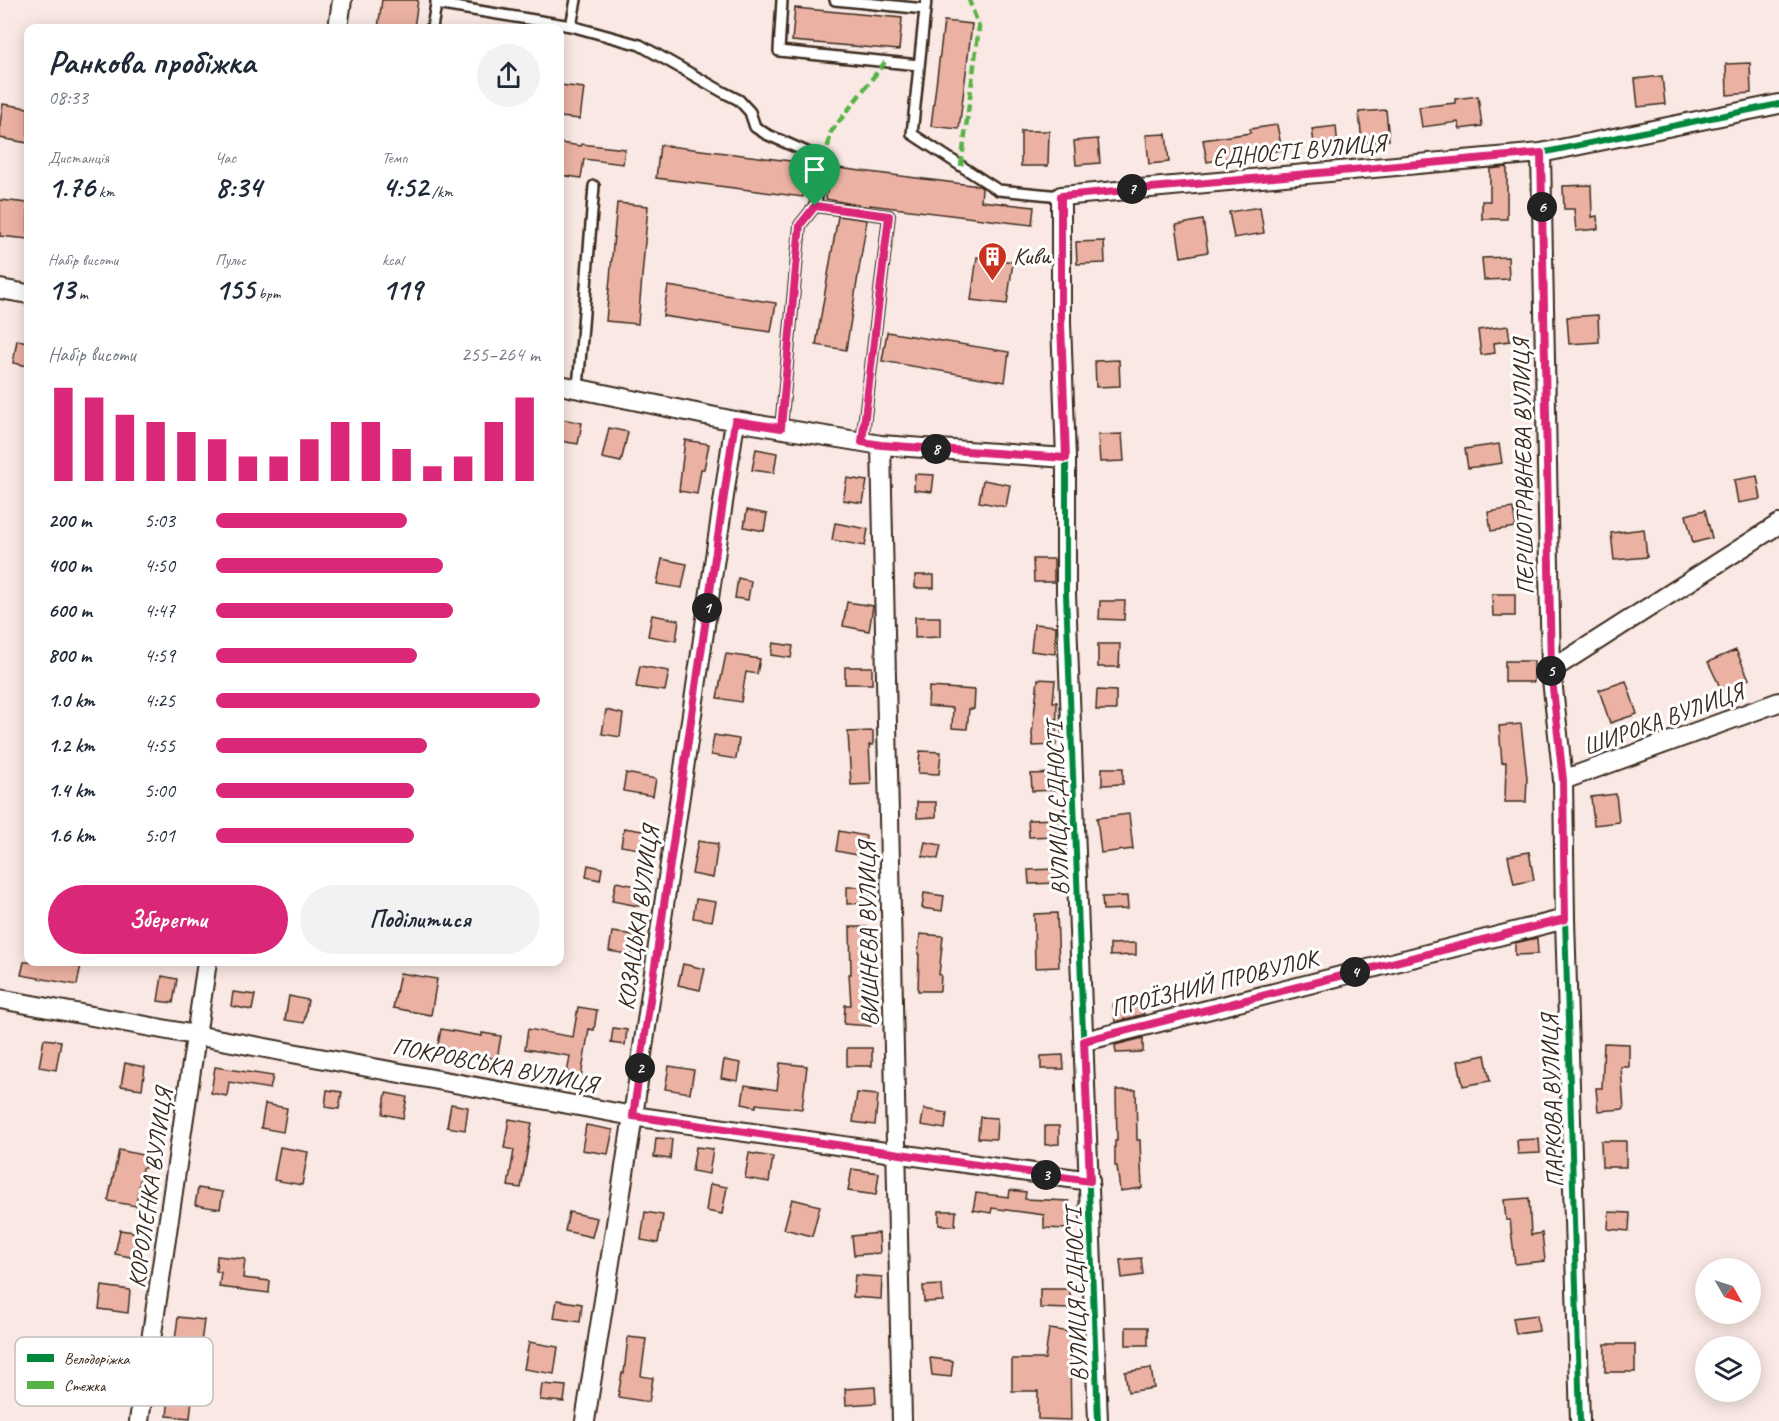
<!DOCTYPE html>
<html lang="uk">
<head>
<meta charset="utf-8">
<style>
	:root { --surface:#fff; --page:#f2f2f3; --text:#1f2937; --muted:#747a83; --accent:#db2777 }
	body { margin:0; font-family:Caveat,sans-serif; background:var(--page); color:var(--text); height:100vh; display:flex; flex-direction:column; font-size:22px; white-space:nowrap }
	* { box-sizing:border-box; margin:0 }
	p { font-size:20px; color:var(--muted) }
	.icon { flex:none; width:33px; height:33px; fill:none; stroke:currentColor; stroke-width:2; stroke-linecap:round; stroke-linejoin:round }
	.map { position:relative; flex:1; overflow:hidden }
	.panel { position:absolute; left:24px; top:24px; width:540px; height:942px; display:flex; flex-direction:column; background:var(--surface); border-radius:12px; box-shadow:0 3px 15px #0003 }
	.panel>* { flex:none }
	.needle { width:39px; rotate:129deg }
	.fabs { position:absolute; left:1695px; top:1258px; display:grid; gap:12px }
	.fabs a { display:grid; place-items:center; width:66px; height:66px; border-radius:50%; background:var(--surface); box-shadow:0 3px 15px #0003; font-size:30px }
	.pin { position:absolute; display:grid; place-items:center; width:51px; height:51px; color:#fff; margin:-62px -26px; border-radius:50% 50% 50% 0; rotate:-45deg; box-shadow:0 0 6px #0007 }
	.pin .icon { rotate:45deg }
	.km { position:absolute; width:30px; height:30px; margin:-15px; border-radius:50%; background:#222; color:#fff; font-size:16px; line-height:30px; text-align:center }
	.round { display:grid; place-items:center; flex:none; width:63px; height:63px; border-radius:32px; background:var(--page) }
	.headline { display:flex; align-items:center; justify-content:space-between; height:102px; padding:0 24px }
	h1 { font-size:33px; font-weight:700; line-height:45px }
	.stats { display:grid; grid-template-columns:repeat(3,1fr); gap:9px; height:102px; padding:6px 24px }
	.stats div { display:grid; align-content:center }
	.stats b { font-size:30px; font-weight:700 }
	.stats small { font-size:16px; font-weight:400 }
	.stats p { font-size:16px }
	.chart { height:168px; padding:12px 24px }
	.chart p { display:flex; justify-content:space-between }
	.chart svg { width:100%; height:108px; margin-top:6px; stroke:var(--accent); stroke-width:6 }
	.cta { display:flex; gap:12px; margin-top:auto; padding:12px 24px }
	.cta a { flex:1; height:69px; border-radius:36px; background:var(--accent); color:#fff; font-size:24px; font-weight:700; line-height:69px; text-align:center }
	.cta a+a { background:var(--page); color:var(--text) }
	ul { padding:0 24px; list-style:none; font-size:20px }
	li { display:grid; grid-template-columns:96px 72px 1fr; align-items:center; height:45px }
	li i { height:15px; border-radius:8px; background:var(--accent) }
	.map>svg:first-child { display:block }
	.building { fill:#ebb2a3; stroke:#3b2a1e; stroke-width:1.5 }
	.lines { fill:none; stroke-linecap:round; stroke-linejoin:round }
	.service-casing { stroke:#3b2a1e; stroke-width:14 }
	.minor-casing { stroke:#3b2a1e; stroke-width:22 }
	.service { stroke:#fff; stroke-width:9 }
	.minor { stroke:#fff; stroke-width:18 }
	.quiet { stroke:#57b245; stroke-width:4.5; stroke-dasharray:9 4.5; stroke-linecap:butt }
	.cycleway-casing { stroke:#fff; stroke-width:10 }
	.cycleway { stroke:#00873e; stroke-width:6 }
	.route-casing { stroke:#fff; stroke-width:12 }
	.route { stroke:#db2777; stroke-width:8 }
	.labels { text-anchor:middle; stroke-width:6; stroke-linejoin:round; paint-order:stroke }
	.street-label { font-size:24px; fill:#3b2a1e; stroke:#fff }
	.poi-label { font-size:24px; fill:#3b2a1e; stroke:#fff; text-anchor:start }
	.key { fill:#fff; stroke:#c4bfbc; stroke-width:1.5 }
	.key-label { font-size:16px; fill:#3b2a1e }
</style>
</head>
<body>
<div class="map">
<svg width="1779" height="1421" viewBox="0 0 1779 1421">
	<rect width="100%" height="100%" fill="#f9e8e3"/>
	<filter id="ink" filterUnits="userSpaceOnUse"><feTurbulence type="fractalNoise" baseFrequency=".0167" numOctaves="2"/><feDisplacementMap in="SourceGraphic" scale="12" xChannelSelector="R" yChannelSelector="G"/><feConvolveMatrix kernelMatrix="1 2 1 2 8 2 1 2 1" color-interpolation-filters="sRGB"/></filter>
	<g filter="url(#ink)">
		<!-- building -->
		<path class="building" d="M382,0H418L414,28H378Z
			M795,8L902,18L899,50L792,41Z
			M944,21L972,24L959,129L931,126Z
			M1750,63L1751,93L1727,95L1726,64Z
			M1662,76L1665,104L1638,107L1635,79Z
			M560,85L584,88L580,119L560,117Z
			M1478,96L1482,126L1460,129L1458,122L1422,127L1419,107L1455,103V99Z
			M3,104L28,108V143L0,138V124Z
			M1386,110L1389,140L1362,143L1359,112Z
			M1277,125L1282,150L1207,162L1203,140L1250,133V129Z
			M1336,126L1338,148L1315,150L1312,129Z
			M1021,131H1049L1048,166H1021Z
			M1166,134L1169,162L1149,164L1146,135Z
			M1098,139L1100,163L1076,165L1074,141Z
			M560,143L581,146V144L625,149L623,164L584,159L581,178L560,175Z
			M660,145L807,163L803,197L656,178Z
			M830,167L979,186L982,188L981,201L1034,207L1032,225L870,205L869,207L826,199Z
			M1507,167V219H1482V201H1490V169Z
			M1591,185L1592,217L1597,216L1598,229L1576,231L1574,209H1564L1563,186Z
			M0,200L28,203V239L0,236Z
			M617,203L648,206L638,324L606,321Z
			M1260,207L1264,233L1234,238L1229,212Z
			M838,216L867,220L846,350L816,345Z
			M1203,220L1208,252L1181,257L1176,225Z
			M1104,241L1105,263L1077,264L1076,242Z
			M977,257L1013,262L1007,304L971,300Z
			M1508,257L1509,279L1484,280L1482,258Z
			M668,286L776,303L771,332L663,316Z
			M1598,315L1599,342L1569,344L1567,317Z
			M1508,326L1510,341L1494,343L1495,353L1481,355L1478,330Z
			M887,332L1009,352L1005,382L882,361Z
			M17,340L28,342V366L13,363Z
			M1119,360L1120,386L1096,387L1095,361Z
			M562,419L582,423L578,444L560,441Z
			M609,428L628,432L621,462L602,458Z
			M1122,434L1124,461L1100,462L1098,435Z
			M685,440L709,444L704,469H701L697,494L679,491Z
			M1499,444L1502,463L1468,468L1465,449Z
			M756,449L777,453L774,473L752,470Z
			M915,474L934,475L932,492L914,490Z
			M1757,476L1761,499L1738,503L1734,480Z
			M847,478L867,481L863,503L843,500Z
			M983,480L1010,485L1006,507L979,502Z
			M1513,508L1516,527L1491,531L1488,512Z
			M747,510L767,514L764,531L744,527Z
			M1705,510L1712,538L1693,543L1686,515Z
			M835,523L868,529L865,546L832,540Z
			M1644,529L1647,557L1614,560L1611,533Z
			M662,559L687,564L682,588L657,584Z
			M1033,559H1054V582H1034Z
			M915,575H934V588H915Z
			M738,578L751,581L748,600L735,598Z
			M1492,594H1515V616H1493Z
			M1100,601H1125L1124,620L1099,619Z
			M847,602L873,606L869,631L843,626Z
			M652,615L679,620L676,641L648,636Z
			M915,617H940V637L915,638Z
			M1034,624L1056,626L1055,654L1031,651Z
			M773,643L793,646L791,658L771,655Z
			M1098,644H1120L1119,667H1098Z
			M1736,650L1749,679L1722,691L1708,662Z
			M726,654L760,659L757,674L746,672L741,702L717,698Z
			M1505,661H1534V682H1505Z
			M640,666L669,671L665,691L636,687Z
			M845,667H872V684H845Z
			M1038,679L1055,680L1053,702H1057L1056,745L1033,746L1032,734Z
			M1626,681L1637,714L1610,723L1599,690Z
			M929,687L975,690L974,709H969L967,729L952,728L953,708L928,706Z
			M1097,690L1116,691V710H1096Z
			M606,710L623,714L620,737L602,734Z
			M1521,724L1527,778L1526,802H1505L1506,762L1502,763L1499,726Z
			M873,731V745H869L871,784L851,785L848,732Z
			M714,735L739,739L736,759L711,755Z
			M920,751L941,752L939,774L918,773Z
			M1102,768H1123V784L1102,785Z
			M626,773L656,779L653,796L623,791Z
			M1056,773L1057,790L1032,791L1031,774Z
			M1616,794L1619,822L1594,825L1591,797Z
			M917,802H936V817L917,818Z
			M1129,814L1133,849L1101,853L1097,818Z
			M1057,819L1058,836L1029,837L1028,820Z
			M624,828L649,832L645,850L621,846Z
			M839,831L866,836L863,856L836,851Z
			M698,841L718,844L713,878L692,874Z
			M925,842L941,845L938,859L922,856Z
			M1529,852L1534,880L1514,884L1508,856Z
			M588,865L602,868L600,880L586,877Z
			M1057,869L1058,883L1029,884L1028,870Z
			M616,882L642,887L639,906L612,901Z
			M847,887H870V903L847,904Z
			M924,893L944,896L942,911L922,908Z
			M1127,896L1128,909L1103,910L1102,897Z
			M696,899L716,902L712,921L693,918Z
			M1057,913L1059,967L1035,968L1034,914Z
			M850,927H868L869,973H875L876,993H873L871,1026L844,1024L845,1005H851L849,974H851Z
			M612,932L635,935L632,955L609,951Z
			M920,934L943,936L939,975H941L940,991H918L919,954H918Z
			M1537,938L1538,954L1515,955V943Z
			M1136,943V955L1110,956V944Z
			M24,962H68L81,964L77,985L21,975Z
			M683,964L705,969L700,990L678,985Z
			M400,973L437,979L431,1015L393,1008Z
			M162,976L177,979L173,1003L158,1001Z
			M233,992L255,995L252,1010L231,1006Z
			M289,996L308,1000L304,1023L285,1020Z
			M1143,1003L1144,1014L1115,1022L1113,1004Z
			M578,1007L597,1010L594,1030L589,1029L581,1077L567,1074L570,1056L525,1049L528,1029L573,1037Z
			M613,1028L627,1030L625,1045L611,1043Z
			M441,1029L482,1036V1033L501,1036L497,1059L437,1050Z
			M1143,1038V1052L1116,1053L1115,1045Z
			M44,1039L61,1041L56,1070L39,1067Z
			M1604,1043L1629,1044V1067H1621L1624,1109L1598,1111L1596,1088H1602Z
			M847,1048H872V1066H847Z
			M1063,1055L1064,1069H1041V1056Z
			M1485,1055L1490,1081L1463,1086L1458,1061Z
			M724,1060L741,1063L738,1081L721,1078Z
			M125,1063L145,1067L142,1089L121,1086Z
			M780,1063L807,1066L802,1109L756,1104V1107L742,1104L745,1085L777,1090Z
			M669,1066L694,1070L690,1093L665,1089Z
			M215,1067L273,1076L270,1089L229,1082L227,1096L211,1093Z
			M327,1090L342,1092L339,1109L325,1107Z
			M1116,1090H1136L1137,1140H1140L1142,1188L1120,1191L1117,1166H1115V1141H1117Z
			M386,1093L407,1097L403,1118L383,1114Z
			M857,1093L878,1095L875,1125L853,1122Z
			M265,1104L287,1108L283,1132L261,1128Z
			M451,1104L468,1107L465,1130L447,1127Z
			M924,1109L947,1113L945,1129L921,1125Z
			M980,1117L997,1118L996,1139L978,1138Z
			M509,1119L532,1123L521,1188L508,1186L514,1150L504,1148Z
			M586,1125L613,1130L608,1154L582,1150Z
			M1045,1126H1059V1144L1045,1145Z
			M656,1138L672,1139L670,1159L654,1157Z
			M1539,1139L1540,1153L1518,1154L1517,1140Z
			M1601,1141H1626V1167H1602Z
			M280,1147L308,1152L302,1185L274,1180Z
			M696,1147L713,1149L709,1174L692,1171Z
			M119,1150L147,1156L145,1168H142L136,1206L108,1201Z
			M749,1153L773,1157L769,1182L745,1178Z
			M852,1169L879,1173L876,1195L848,1191Z
			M710,1184L727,1187L722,1214L706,1211Z
			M198,1188L223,1192L220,1209L195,1205Z
			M1010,1190L1026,1192L1025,1199L1069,1201L1068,1229L1044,1228V1215L992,1208L991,1213L973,1210L976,1193L1009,1197Z
			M1529,1198L1531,1235L1542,1233L1545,1261L1515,1264L1510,1220H1506L1504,1200Z
			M792,1199L820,1206L812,1236L784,1229Z
			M939,1211H956L955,1226L939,1225Z
			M569,1212L597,1218L592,1237L565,1231Z
			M645,1212L663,1215L658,1243L641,1240Z
			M1609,1212L1630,1213L1629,1231L1608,1229Z
			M120,1230L140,1233L136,1258L115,1254Z
			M879,1233L880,1253L854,1255L852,1236Z
			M217,1256L245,1259L243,1278L270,1281L269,1293L219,1287L221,1272L216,1271Z
			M1141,1258L1143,1275L1122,1278L1120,1260Z
			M855,1275L882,1277L881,1299L853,1297Z
			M942,1285L943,1301L924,1302L923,1286Z
			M102,1286L130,1290L128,1313L99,1309Z
			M1040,1289H1070V1309L1040,1308Z
			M557,1300L582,1304L580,1322L554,1318Z
			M1537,1315L1539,1331L1516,1334L1513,1318Z
			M178,1317L204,1320L201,1343L175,1340Z
			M1126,1327H1148V1345H1126Z
			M1049,1329L1071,1332L1068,1358H1070L1071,1420L1038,1419V1391H1012V1359H1045Z
			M628,1337L646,1339L641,1376L653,1378L649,1402L618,1397L622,1373H624Z
			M529,1342L558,1347L554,1374L524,1369Z
			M1605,1344H1635V1372H1605Z
			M930,1358L953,1361L951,1377L932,1375Z
			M1151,1368L1154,1388L1128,1392L1125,1372Z
			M542,1384L566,1386L564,1402L540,1400Z
			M875,1387L876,1403L846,1405L845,1389Z
			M169,1397L192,1399L190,1418L167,1416Z"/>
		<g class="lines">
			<defs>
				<path id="service" d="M436,0V4L571,26L576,0
					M782,0L779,51L919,65
					M835,0L925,9
					M926,0L912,134L998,190L1061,196
					M571,26L640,45L723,92L739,100L750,112L755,127L766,134L825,160L815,206
					M432,28L436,4
					M578,388L594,186
					M781,428L800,225L815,206L889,216L862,442"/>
				<path id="minor" d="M338,28L342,0
					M1541,153L1551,670L1563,780L1565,919L1580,1421
					M0,289L28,294
					M560,385L735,421L881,445L1066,458
					M881,445L902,1421
					M1551,670L1779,524
					M1563,780L1779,702
					M0,999L633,1116L1090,1181
					M1085,1041L1565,919
					M139,1421L207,962
					M585,1421L633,1116L735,421
					M1098,1421L1066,594V458L1061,323V196L1541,153L1779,104"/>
			</defs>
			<!-- service casing -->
			<use href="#service" class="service-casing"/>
			<!-- minor casing -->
			<use href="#minor" class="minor-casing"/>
			<!-- service -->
			<use href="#service" class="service"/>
			<!-- minor -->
			<use href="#minor" class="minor"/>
			<!-- quiet -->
			<path class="quiet" d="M825,160L831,132L885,62
				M961,166L979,27L969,0"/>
			<defs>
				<path id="cycleway" d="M1541,153L1551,670L1563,780L1565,919L1580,1421
					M1098,1421L1066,594V458L1061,323V196L1541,153L1779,104"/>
			</defs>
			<!-- cycleway casing -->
			<use href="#cycleway" class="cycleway-casing"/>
			<!-- cycleway -->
			<use href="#cycleway" class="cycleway"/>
		</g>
	</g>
	<g class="lines" filter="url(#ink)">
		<defs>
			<path id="route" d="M1541,153L1551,670L1563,780L1565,919L1084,1041L1090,1181L633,1116L735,421L781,428L800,225L815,206L889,216L862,442L881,445L1066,458L1061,323V196Z"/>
		</defs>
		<!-- route casing -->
		<use href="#route" class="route-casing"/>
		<!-- route -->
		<use href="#route" class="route"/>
	</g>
	<!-- icons -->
	<defs>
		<symbol id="building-pin" viewBox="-11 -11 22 30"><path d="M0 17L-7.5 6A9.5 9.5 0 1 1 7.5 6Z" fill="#c8321e" stroke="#fff"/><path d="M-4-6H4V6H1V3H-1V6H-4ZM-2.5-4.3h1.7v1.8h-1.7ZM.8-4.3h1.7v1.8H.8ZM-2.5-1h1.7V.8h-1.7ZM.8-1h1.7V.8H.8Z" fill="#fff"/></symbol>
	</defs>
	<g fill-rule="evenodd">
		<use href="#building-pin" x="976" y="240" width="33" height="45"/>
	</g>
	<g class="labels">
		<!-- street labels -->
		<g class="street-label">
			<text transform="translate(1299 150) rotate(-5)" y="8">ЄДНОСТІ ВУЛИЦЯ</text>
			<text transform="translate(1523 467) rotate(-91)" y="8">ПЕРШОТРАВНЕВА ВУЛИЦЯ</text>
			<text transform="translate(1663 719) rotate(-20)" y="8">ШИРОКА ВУЛИЦЯ</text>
			<text transform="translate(1057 809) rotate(-92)" y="8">ВУЛИЦЯ ЄДНОСТІ</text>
			<text transform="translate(638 918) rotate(-82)" y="8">КОЗАЦЬКА ВУЛИЦЯ</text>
			<text transform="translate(868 934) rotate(-91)" y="8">ВИШНЕВА ВУЛИЦЯ</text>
			<text transform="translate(1214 983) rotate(-14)" y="8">ПРОЇЗНИЙ ПРОВУЛОК</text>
			<text transform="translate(495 1065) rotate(11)" y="8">ПОКРОВСЬКА ВУЛИЦЯ</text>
			<text transform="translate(1552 1101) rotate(-92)" y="8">ПАРКОВА ВУЛИЦЯ</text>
			<text transform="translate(150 1188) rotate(-82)" y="8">КОРОЛЕНКА ВУЛИЦЯ</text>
			<text transform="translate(1076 1295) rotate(-92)" y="8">ВУЛИЦЯ ЄДНОСТІ</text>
		</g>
		<!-- poi labels -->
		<g class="poi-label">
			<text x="1013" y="264">Киви</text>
		</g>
	</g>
	<!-- legend -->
	<rect x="15" y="1337" width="198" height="69" rx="9" class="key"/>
	<rect x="27" y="1354" width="27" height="8" fill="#00873e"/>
	<rect x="27" y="1381" width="27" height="8" fill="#57b245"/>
	<g class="key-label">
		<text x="64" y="1364">Велодоріжка</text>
		<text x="64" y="1391">Стежка</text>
	</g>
</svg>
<div class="fabs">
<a><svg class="needle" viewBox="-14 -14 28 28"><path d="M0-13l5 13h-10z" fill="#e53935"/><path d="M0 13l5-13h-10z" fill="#747a83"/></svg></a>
<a><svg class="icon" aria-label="layers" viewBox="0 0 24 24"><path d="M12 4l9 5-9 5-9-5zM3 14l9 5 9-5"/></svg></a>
</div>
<div class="pin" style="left:815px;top:206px;background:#1e9e55"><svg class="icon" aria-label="arrive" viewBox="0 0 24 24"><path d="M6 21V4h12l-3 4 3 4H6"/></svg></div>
<b class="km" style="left:707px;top:608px">1</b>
<b class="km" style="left:640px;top:1068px">2</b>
<b class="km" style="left:1046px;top:1175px">3</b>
<b class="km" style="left:1355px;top:972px">4</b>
<b class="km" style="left:1551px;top:671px">5</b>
<b class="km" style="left:1542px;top:207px">6</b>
<b class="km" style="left:1132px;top:189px">7</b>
<b class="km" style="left:936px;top:449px">8</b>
<section class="panel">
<div class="headline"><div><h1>Ранкова пробіжка</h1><p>08:33</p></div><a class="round"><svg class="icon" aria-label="share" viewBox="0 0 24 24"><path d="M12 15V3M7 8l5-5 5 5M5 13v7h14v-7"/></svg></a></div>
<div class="stats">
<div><p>Дистанція</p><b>1.76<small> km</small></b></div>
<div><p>Час</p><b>8:34</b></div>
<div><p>Темп</p><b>4:52<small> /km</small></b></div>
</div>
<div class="stats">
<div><p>Набір висоти</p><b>13<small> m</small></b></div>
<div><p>Пульс</p><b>155<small> bpm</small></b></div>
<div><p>kcal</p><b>119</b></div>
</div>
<div class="chart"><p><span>Набір висоти</span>255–264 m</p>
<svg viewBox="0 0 160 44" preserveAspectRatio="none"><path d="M5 44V6M15 44V10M25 44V17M35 44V20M45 44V24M55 44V27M65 44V34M75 44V34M85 44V27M95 44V20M105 44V20M115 44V31M125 44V38M135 44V34M145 44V20M155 44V10"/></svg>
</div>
<ul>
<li><b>200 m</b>5:03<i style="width:59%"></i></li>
<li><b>400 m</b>4:50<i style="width:70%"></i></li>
<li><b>600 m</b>4:47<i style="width:73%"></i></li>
<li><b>800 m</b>4:59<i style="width:62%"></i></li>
<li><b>1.0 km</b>4:25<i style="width:100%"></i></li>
<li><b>1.2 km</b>4:55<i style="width:65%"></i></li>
<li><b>1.4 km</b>5:00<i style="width:61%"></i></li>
<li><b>1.6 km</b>5:01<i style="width:61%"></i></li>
</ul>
<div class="cta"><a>Зберегти</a><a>Поділитися</a></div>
</section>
</div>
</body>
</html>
